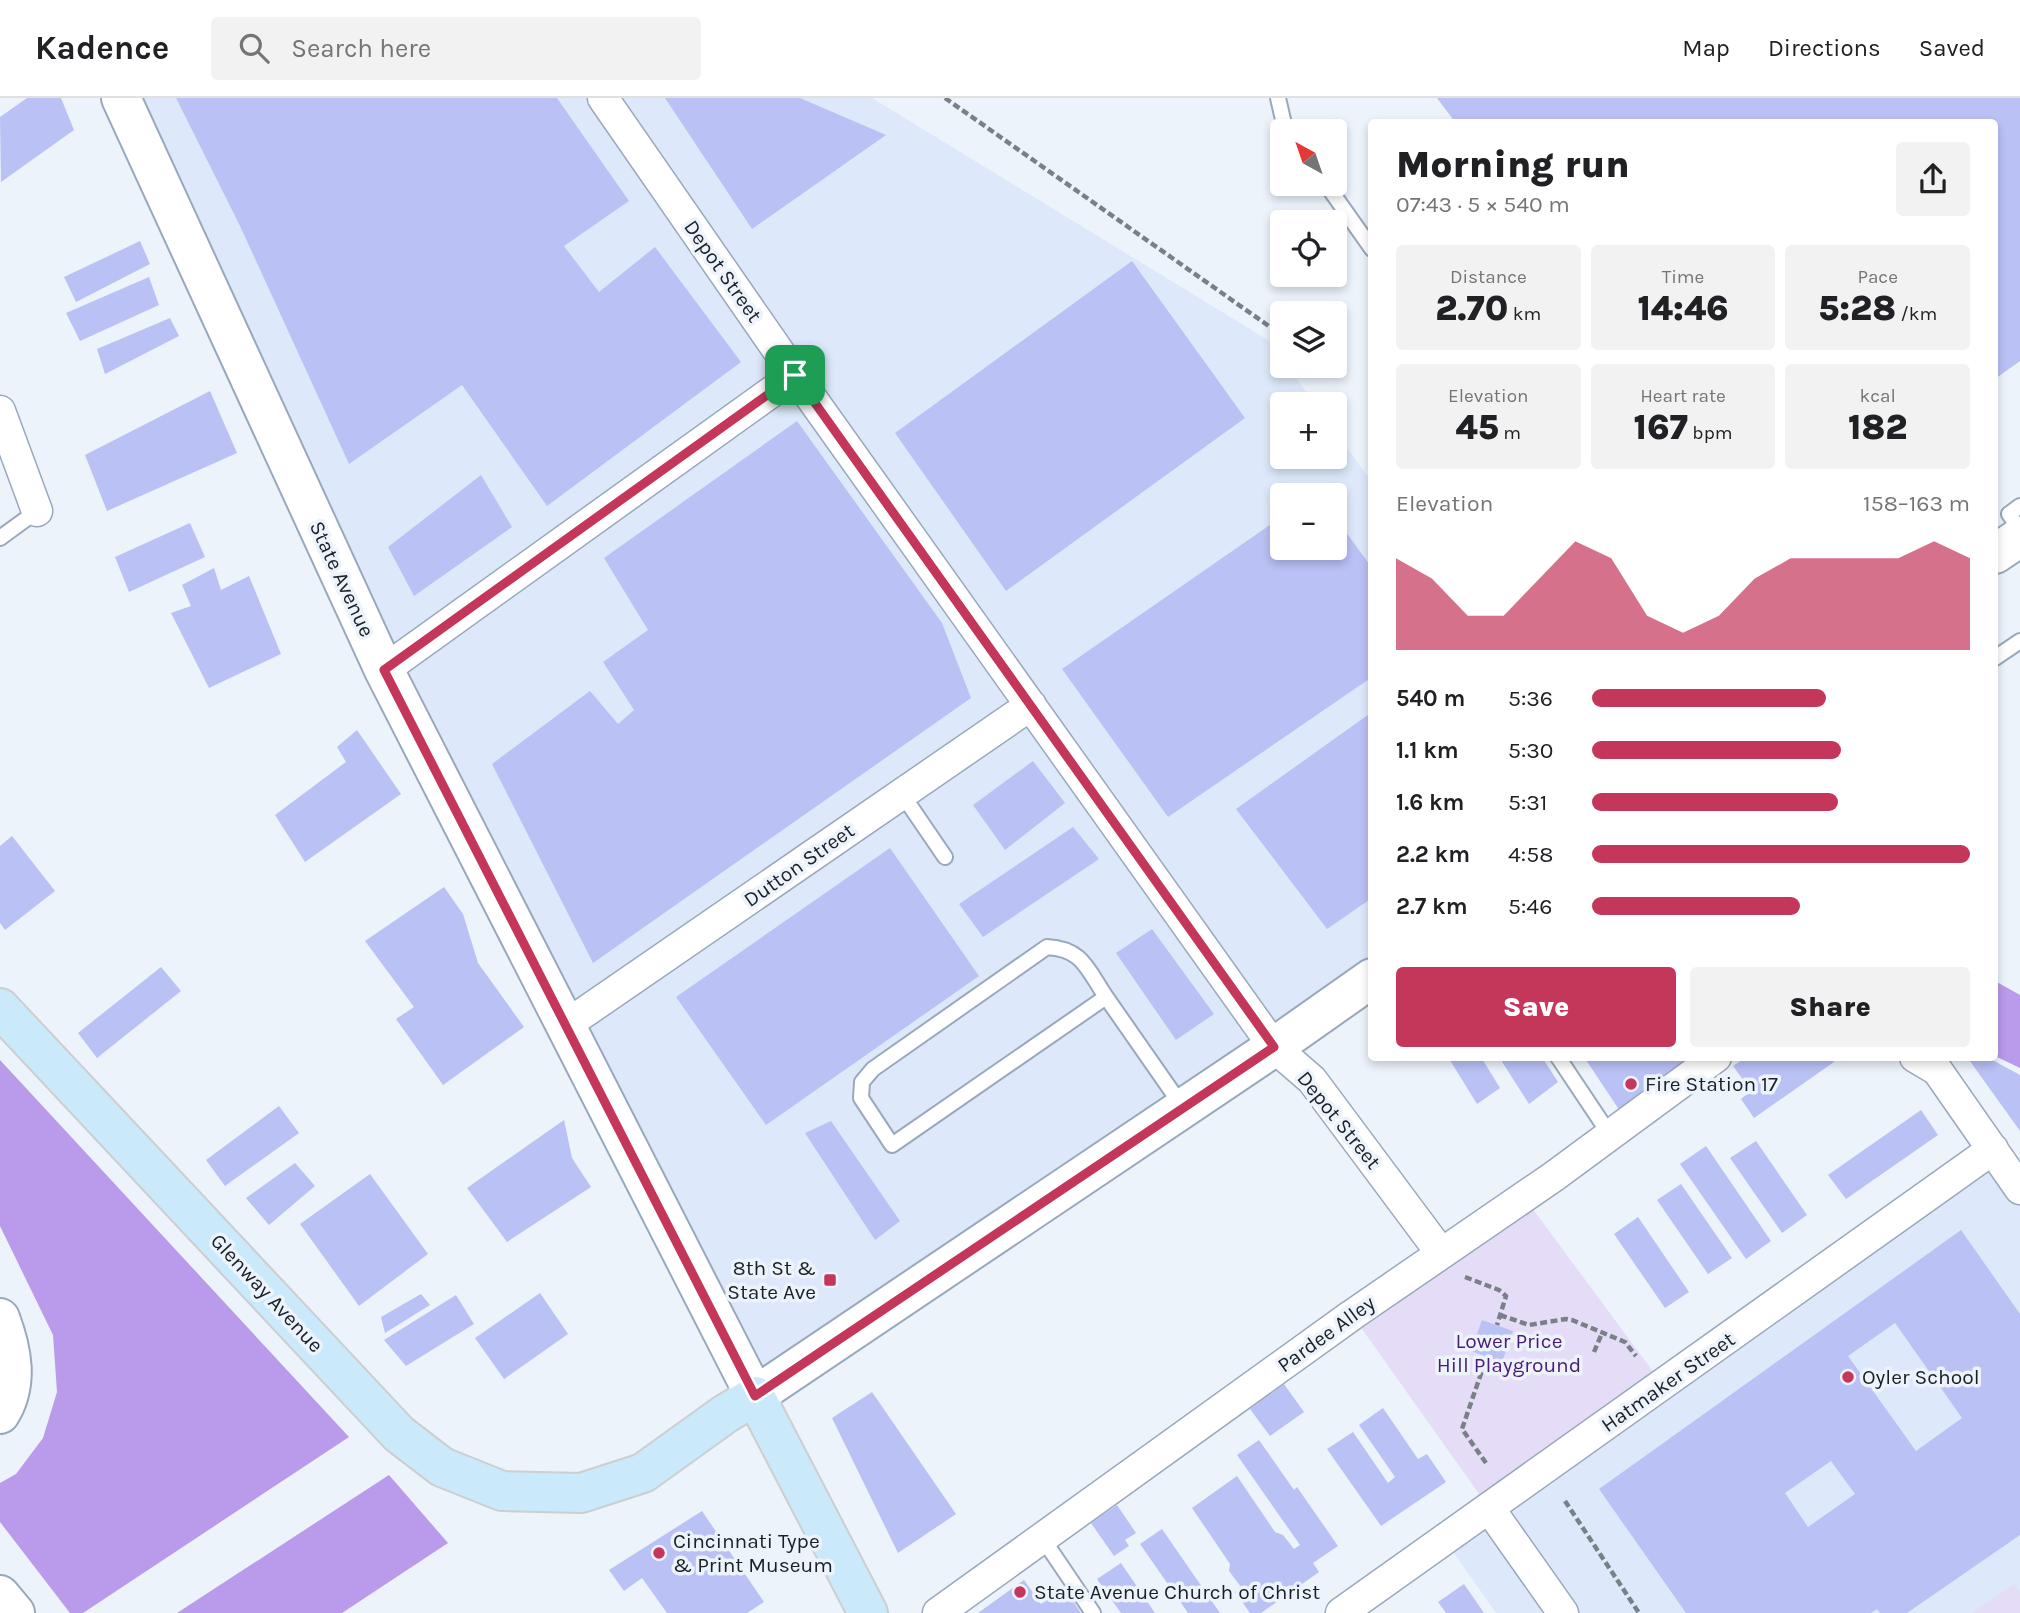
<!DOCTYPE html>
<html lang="en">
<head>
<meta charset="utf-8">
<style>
	:root { --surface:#fff; --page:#f2f2f2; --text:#202124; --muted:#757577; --line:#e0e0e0; --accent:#c5365b }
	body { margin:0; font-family:Karla,sans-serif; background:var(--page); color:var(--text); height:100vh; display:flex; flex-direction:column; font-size:26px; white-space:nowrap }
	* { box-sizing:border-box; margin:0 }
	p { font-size:23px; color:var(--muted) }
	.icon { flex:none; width:38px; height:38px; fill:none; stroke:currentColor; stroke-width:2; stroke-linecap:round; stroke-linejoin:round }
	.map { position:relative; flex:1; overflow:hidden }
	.sheet { position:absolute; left:1368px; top:21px; width:630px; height:942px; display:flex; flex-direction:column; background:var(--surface); border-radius:7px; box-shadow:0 4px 10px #0003 }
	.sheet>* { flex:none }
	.needle { width:46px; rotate:320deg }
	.buttons { position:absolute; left:1270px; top:21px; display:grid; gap:14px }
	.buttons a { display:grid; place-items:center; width:77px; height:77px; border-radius:7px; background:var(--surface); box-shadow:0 4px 10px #0003; font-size:35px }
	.pin { position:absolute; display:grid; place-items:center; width:60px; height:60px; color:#fff; margin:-30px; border-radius:14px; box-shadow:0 4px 10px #0006 }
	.round { display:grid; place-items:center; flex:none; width:74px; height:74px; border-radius:7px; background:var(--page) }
	.head { display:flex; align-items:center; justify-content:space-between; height:119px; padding:0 28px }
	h1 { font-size:38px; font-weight:800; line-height:52px }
	.stats { display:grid; grid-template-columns:repeat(3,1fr); gap:10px; height:119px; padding:7px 28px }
	.stats div { display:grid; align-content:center; border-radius:7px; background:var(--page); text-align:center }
	.stats b { font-size:35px; font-weight:800 }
	.stats small { font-size:19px; font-weight:400 }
	.stats p { font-size:19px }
	.chart { height:196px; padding:14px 28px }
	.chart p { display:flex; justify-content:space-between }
	.chart svg { width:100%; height:126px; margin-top:7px; fill:var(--accent); opacity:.7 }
	.primary-button { display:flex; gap:14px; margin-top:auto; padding:14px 28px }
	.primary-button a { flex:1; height:80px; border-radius:7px; background:var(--accent); color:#fff; font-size:28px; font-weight:800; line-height:80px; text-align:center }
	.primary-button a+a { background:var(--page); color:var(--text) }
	ul { padding:0 28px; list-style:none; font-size:23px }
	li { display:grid; grid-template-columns:112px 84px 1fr; align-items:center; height:52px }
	li i { height:18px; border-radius:9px; background:var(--accent) }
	header { display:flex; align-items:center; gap:42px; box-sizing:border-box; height:98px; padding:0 35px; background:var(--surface); border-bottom:2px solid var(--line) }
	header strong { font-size:33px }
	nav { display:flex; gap:38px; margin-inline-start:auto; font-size:24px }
	.search { width:490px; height:63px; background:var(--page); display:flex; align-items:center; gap:18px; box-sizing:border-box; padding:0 24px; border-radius:7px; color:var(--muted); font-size:26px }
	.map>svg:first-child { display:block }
	.built { fill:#dde9fa; fill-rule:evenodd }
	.green { fill:#e5dcf7 }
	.forest { fill:#b99aeb }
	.building { fill:#bac1f4; fill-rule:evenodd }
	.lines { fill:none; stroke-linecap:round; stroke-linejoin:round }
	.service-casing { stroke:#99a8bc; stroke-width:18 }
	.minor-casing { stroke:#99a8bc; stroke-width:33 }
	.secondary-casing { stroke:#99a8bc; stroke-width:42 }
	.primary-casing { stroke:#cdcecf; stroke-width:42 }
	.path { stroke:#7a8088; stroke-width:4.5; stroke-dasharray:7 3.5; stroke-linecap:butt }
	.service { stroke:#fff; stroke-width:14 }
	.minor { stroke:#fff; stroke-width:30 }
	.secondary { stroke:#fff; stroke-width:38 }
	.primary { stroke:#cae9fa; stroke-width:38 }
	.route-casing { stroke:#fff; stroke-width:14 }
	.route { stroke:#c5365b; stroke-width:9 }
	.poi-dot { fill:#c5365b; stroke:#ecf3fb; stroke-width:2.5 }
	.labels { text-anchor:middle; stroke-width:7; stroke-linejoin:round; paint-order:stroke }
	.street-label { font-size:21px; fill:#1a2027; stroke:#ecf3fb }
	.poi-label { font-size:21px; fill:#1a2027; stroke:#ecf3fb; text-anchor:start }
	.park-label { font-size:21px; fill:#4a1c7a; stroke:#ecf3fb }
</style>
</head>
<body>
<header>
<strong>Kadence</strong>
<div class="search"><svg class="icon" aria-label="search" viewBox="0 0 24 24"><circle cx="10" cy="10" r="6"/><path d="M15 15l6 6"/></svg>Search here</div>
<nav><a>Map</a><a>Directions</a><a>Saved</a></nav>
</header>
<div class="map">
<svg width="2020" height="1515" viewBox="0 0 2020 1515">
	<rect width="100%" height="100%" fill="#ecf3fb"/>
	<!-- built -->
	<path class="built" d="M121,0H872L1268,242L1283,262V268H1287L1315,306H1283V359H1335V334L1372,384V880L755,1298ZM1283,397H1335V450H1283Z
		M1993,1051L2020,1091V1515H1496L1444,1441Z"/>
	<!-- green -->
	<path class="green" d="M1524,1099L1663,1287L1489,1410L1352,1217Z
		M2014,1486L2020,1494V1515H1972Z"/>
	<!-- forest -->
	<path class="forest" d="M1995,883L2020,897V970L1995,958Z
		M0,962L349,1339L83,1515H70L0,1424V1385L16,1376L43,1340L57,1294L53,1237L0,1128Z
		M389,1377L448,1445L342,1515H177Z"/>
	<!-- building -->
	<path class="building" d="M27,0H61L74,32L1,84L0,19Z
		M176,0H557L629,103L564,148L599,194L655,149L741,264L547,408L462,287L349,366L240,128Z
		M665,0H800L886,37L752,131Z
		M1437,0H2020V263L1995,281V24H1455Z
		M140,143L150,166L76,204L64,179Z
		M1132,163L1245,320L1006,493L895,335Z
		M149,179L159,207L80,243L66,215Z
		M170,220L179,238L105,276L97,251Z
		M210,293L237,355L107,413L85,357Z
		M797,323L942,525L971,600L593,865L492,666L590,593L618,626L634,612L603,564L648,532L604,460Z
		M481,377L512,429L414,498L388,449Z
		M1283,418V450H1335V419L1372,470V579L1168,719L1062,571Z
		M190,425L205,459L129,494L115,459Z
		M214,470L221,492L249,478L281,556L209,590L171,515L191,508L182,487Z
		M1372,614V800L1327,831L1236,711Z
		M357,632L401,696L305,764L275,717L346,664L337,649Z
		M1033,663L1065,705L1005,752L973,707Z
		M1073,729L1099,761L983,839L959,806Z
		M12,738L55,793L5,832L0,825V748Z
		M890,750L979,878L766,1027L676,899Z
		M444,789L463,816L478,865L524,929L443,987L396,921L414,909L365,843Z
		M1152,831L1214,916L1176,942L1116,855Z
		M161,869L181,893L97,960L78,935Z
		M1448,959H1481L1500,990L1477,1006Z
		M1499,959H1542L1558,984L1529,1006Z
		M1584,959H1700L1620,1013Z
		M1746,959H1831L1834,964L1754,1020L1741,1001L1751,993L1733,968Z
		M1967,959H1987L2020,977V1033Z
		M279,1008L299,1035L225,1088L206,1062Z
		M1921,1012L1938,1037L1846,1101L1828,1077Z
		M564,1022L572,1060L591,1089L507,1144L467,1090Z
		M831,1023L900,1123L875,1142L805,1035Z
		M1756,1043L1807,1117L1782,1135L1730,1060Z
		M1706,1048L1771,1143L1746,1161L1680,1066Z
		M295,1065L315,1088L269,1127L246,1100Z
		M370,1076L428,1156L359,1208L300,1126Z
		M1681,1086L1732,1160L1708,1176L1657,1102Z
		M1638,1119L1689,1194L1665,1210L1614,1136Z
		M1961,1132L2020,1216V1437L1907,1515H1880L1877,1511L1871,1515H1686L1599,1391ZM1895,1225L1962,1320L1916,1353L1848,1258ZM1831,1363L1855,1396L1808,1429L1785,1395Z
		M540,1195L568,1236L504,1281L475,1240Z
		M421,1196L430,1207L385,1235L381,1219Z
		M456,1197L474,1226L406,1268L384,1242Z
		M1482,1222L1513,1233L1502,1264L1471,1253Z
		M1284,1286L1304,1314L1270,1338L1250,1311Z
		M872,1294L956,1416L898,1455L832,1320Z
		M1383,1310L1418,1361L1427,1356L1446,1384L1381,1428L1327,1351L1353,1334L1388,1385L1395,1379L1359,1327Z
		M1259,1342L1294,1392L1297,1389L1338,1448L1313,1465L1319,1474L1261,1515H1250L1235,1494L1241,1489L1229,1473L1230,1466L1192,1410L1237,1378L1275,1434L1283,1437L1294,1451L1300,1447L1237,1357Z
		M1117,1407L1136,1435L1125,1442L1129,1448L1114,1458L1091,1425Z
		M702,1413L764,1504L747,1515H667L642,1480L624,1493L609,1472Z
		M1162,1431L1220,1515H1188L1140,1446Z
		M1121,1465L1155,1515H1121L1097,1481Z
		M1024,1482L1041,1506L1064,1490L1081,1515H978Z
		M1464,1486L1484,1515H1446L1438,1504Z"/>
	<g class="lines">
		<defs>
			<path id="service" d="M1278,0L1284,26L1290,33
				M1326,86L1372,151
				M2020,408L2009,416L2020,432
				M0,440L37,413
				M1995,560L2020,543
				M902,696L945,759
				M1106,899C1087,871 1083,851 1047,849L873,971L862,984L861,1000L892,1047L1106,899L1182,1008
				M1558,959L1610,1037
				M1043,1441L1093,1515"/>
			<path id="minor" d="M603,0L795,277L1274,949L1312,982L1441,1155
				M0,313L37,413
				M384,572L795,277
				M566,927L1031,607
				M1915,959L1937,972L2020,1091
				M1489,1410L1563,1515
				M938,1515L1352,1217L1553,1079L1716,959
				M1341,1515L1993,1051"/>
			<path id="secondary" d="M121,0L384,572L755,1298L1274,949L1372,880
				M1995,456L2020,439
				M0,1220C12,1252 19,1286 0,1316
				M0,1497L15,1515"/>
			<path id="primary" d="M0,910L399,1336L442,1369L502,1393L581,1395L643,1375L725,1316L755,1298L868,1515"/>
		</defs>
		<!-- service casing -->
		<use href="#service" class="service-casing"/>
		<!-- minor casing -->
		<use href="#minor" class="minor-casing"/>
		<!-- secondary casing -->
		<use href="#secondary" class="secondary-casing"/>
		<!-- primary casing -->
		<use href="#primary" class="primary-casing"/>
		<!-- path -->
		<path class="path" d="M945,0L1273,231
			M1465,1179L1499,1192L1506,1198L1497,1227
			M1500,1217L1529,1227L1566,1221L1572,1222L1625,1244L1636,1258
			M1594,1254L1602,1235
			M1486,1365L1462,1331L1487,1258
			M1565,1403L1639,1515"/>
		<!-- service -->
		<use href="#service" class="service"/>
		<!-- minor -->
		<use href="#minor" class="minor"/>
		<!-- secondary -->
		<use href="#secondary" class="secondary"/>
		<!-- primary -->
		<use href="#primary" class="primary"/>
	</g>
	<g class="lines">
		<defs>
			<path id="route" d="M795,277L1274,949L755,1298L384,572Z"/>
		</defs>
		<!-- route casing -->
		<use href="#route" class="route-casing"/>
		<!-- route -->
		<use href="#route" class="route"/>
	</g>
	<!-- markers -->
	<g class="poi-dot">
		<circle cx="1631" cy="986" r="7"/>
		<rect x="823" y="1175" width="14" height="14" rx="3.5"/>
		<circle cx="1848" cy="1279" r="7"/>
		<circle cx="659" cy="1455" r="7"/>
		<circle cx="1020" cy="1494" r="7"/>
	</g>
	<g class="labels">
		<!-- street labels -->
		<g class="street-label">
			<text transform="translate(723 173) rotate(55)" y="7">Depot Street</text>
			<text transform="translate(342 481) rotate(65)" y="7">State Avenue</text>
			<text transform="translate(799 767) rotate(-35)" y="7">Dutton Street</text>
			<text transform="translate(1339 1022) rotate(51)" y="7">Depot Street</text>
			<text transform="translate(267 1195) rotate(47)" y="7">Glenway Avenue</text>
			<text transform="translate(1326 1236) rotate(-36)" y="7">Pardee Alley</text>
			<text transform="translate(1668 1284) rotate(-35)" y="7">Hatmaker Street</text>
		</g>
		<!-- poi labels -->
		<g class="poi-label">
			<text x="1645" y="993">Fire Station 17</text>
			<text x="816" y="1177" text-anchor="end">8th St &amp;<tspan x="816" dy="24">State Ave</tspan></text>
			<text x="1862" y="1286">Oyler School</text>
			<text x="673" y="1450">Cincinnati Type<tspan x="673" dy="24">&amp; Print Museum</tspan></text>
			<text x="1034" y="1501">State Avenue Church of Christ</text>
		</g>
		<!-- park labels -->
		<g class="park-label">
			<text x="1509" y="1250">Lower Price<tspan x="1509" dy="24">Hill Playground</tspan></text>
		</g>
	</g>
</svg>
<div class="buttons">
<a><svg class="needle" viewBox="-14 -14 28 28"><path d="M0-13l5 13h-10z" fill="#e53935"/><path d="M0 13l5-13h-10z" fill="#757577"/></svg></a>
<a><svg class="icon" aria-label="locate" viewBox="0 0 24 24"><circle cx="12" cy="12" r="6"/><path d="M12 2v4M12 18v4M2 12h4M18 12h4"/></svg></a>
<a><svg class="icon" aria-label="layers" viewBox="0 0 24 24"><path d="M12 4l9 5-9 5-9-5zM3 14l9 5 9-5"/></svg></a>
<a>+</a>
<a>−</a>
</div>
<div class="pin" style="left:795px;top:277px;background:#1e9e55"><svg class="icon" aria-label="arrive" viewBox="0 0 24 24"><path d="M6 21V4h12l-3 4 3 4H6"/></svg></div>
<section class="sheet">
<div class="head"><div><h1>Morning run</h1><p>07:43 · 5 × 540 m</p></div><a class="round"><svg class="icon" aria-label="share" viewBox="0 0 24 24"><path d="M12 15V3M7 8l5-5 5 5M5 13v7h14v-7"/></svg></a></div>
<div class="stats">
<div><p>Distance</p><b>2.70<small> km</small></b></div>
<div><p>Time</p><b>14:46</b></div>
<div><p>Pace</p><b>5:28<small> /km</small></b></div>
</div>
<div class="stats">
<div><p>Elevation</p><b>45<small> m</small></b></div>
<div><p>Heart rate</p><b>167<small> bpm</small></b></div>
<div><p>kcal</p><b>182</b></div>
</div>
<div class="chart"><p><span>Elevation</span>158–163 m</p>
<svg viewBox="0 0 160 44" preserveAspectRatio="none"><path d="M0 44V12L10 19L20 32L30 32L40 19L50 6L60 12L70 32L80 38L90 32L100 19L110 12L120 12L130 12L140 12L150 6L160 12V44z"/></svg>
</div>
<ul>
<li><b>540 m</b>5:36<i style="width:62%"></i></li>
<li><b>1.1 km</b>5:30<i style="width:66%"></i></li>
<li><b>1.6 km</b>5:31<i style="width:65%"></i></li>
<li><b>2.2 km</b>4:58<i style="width:100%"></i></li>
<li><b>2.7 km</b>5:46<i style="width:55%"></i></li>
</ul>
<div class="primary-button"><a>Save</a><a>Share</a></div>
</section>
</div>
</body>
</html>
